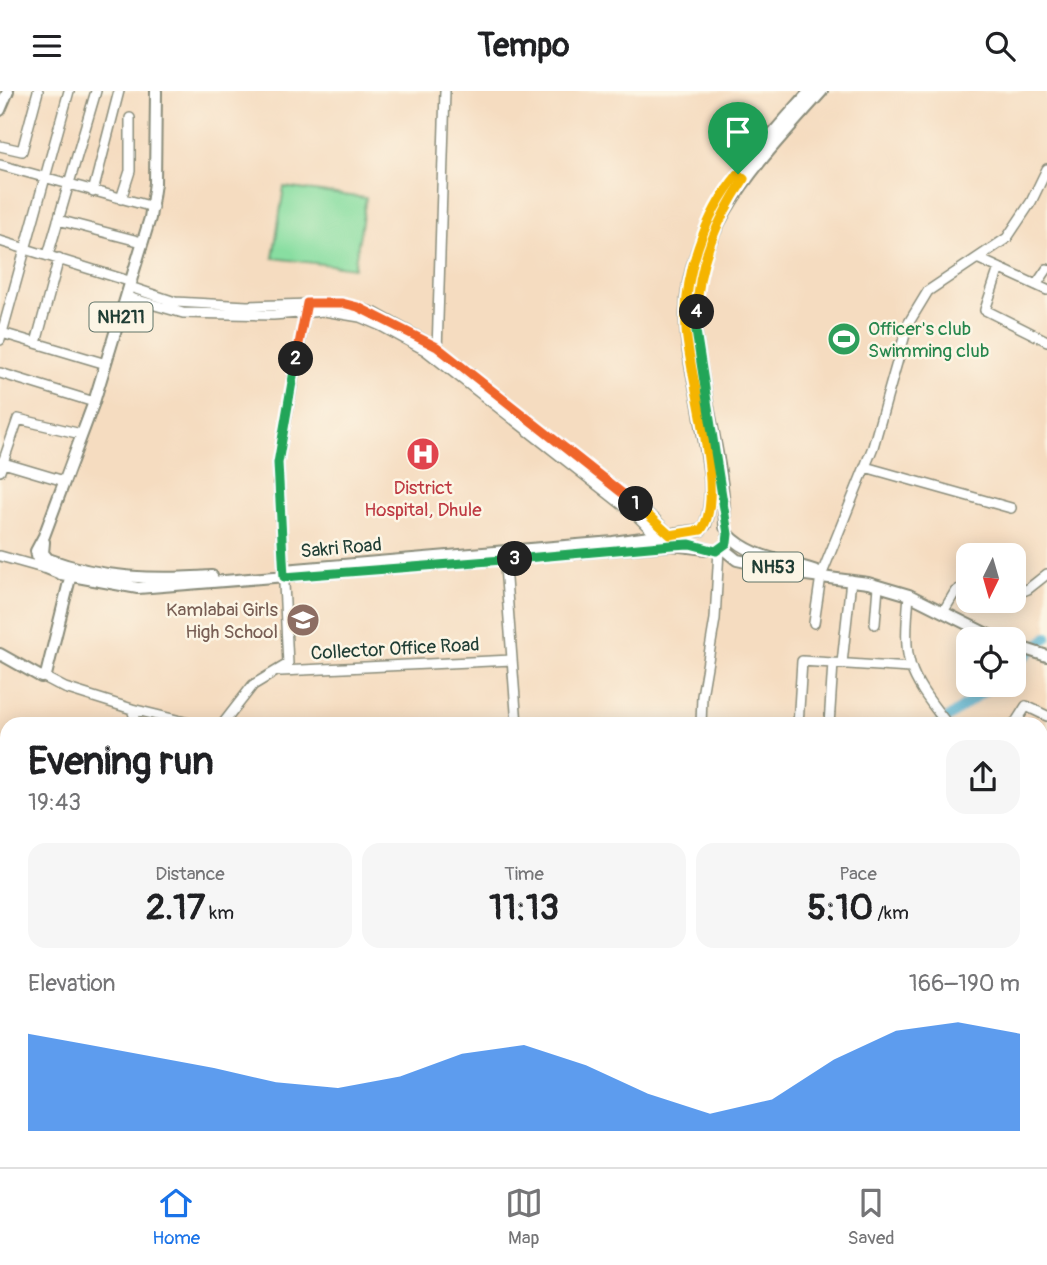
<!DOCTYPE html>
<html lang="en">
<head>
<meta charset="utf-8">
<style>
	:root { --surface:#fff; --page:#f6f6f6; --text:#202124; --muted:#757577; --line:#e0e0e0; --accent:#1a73e8 }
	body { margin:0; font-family:Pangolin,sans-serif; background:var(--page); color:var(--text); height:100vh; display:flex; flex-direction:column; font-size:26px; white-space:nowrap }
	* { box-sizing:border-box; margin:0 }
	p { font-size:23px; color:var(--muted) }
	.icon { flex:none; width:38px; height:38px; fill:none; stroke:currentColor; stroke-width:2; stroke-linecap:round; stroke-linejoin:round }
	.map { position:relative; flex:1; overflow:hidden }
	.side { position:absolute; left:0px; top:626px; width:1048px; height:450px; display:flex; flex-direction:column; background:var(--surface); border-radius:21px 21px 0 0; box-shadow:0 4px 18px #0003 }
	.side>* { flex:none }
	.needle { width:46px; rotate:185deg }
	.controls { position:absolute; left:956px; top:452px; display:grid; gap:14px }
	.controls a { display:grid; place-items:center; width:70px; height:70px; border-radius:14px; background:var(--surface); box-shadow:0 4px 18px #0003; font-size:35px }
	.pin { position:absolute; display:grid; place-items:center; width:60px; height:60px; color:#fff; margin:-72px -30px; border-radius:50% 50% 50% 0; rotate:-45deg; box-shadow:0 0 7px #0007 }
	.pin .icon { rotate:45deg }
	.km { position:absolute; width:35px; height:35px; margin:-18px; border-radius:50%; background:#222; color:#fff; font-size:19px; line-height:35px; text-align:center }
	.round { display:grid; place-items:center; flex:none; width:74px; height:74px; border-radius:21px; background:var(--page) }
	.overview { display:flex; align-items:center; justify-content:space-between; height:119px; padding:0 28px }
	h1 { font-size:38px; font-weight:700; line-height:52px }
	.stats { display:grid; grid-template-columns:repeat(3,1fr); gap:10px; height:119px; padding:7px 28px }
	.stats div { display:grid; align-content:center; border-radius:18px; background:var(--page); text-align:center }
	.stats b { font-size:35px; font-weight:700 }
	.stats small { font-size:19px; font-weight:400 }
	.stats p { font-size:19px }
	.chart { height:196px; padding:14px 28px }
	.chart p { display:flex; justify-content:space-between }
	.chart svg { width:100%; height:126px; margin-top:7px; fill:var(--accent); opacity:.7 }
	header { display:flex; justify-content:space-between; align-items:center; height:91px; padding:0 28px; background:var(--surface); font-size:32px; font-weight:700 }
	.tabs { display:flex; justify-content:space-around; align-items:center; height:98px; border-top:2px solid var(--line); background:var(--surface); font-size:19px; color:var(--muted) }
	.tabs a { display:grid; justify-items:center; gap:4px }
	.tabs .active { color:var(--accent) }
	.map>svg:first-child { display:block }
	.park { fill:#88dea1; stroke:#548e6a; stroke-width:2 }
	.water { fill:url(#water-waves); stroke:#3a7884; stroke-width:2 }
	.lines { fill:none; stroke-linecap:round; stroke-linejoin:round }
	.river { stroke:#55b3d3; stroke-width:10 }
	.minor-casing { stroke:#8a8c7a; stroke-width:12 }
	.major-casing { stroke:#8a8c7a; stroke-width:14 }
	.minor { stroke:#fff; stroke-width:9 }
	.major { stroke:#fff; stroke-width:10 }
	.split-1-casing { stroke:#fff; stroke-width:14 }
	.split-2-casing { stroke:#fff; stroke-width:14 }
	.split-3-casing { stroke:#fff; stroke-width:14 }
	.split-4-casing { stroke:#fff; stroke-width:14 }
	.split-5-casing { stroke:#fff; stroke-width:14 }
	.split-1 { stroke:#f5b400; stroke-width:9 }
	.split-2 { stroke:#f0652b; stroke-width:9 }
	.split-3 { stroke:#22a559; stroke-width:9 }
	.split-4 { stroke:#22a559; stroke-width:9 }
	.split-5 { stroke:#f5b400; stroke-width:9 }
	.labels { text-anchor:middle; stroke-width:5; stroke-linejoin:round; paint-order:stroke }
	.shield { fill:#fcf5e5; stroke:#617469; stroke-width:2 }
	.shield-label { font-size:18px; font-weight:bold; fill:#1f3d34 }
	.leisure-label { font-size:19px; fill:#27864d; stroke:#fcf5e5; text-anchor:start }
	.health-label { font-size:19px; fill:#be3a42; stroke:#fcf5e5 }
	.street-label { font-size:19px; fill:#1f3d34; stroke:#fcf5e5 }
	.education-label { font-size:19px; fill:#785e54; stroke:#fcf5e5; text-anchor:end }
</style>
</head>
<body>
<header><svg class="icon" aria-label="menu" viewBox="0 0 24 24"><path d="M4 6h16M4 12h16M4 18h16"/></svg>Tempo<svg class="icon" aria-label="search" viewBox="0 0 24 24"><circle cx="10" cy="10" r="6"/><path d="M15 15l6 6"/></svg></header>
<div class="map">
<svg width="1047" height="1076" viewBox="0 0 1047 1076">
	<defs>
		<pattern id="water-waves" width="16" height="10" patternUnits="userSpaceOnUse" patternTransform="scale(1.75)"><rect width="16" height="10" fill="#55b3d3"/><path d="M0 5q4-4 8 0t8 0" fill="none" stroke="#4693ac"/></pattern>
	</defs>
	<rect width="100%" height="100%" fill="#fcf5e5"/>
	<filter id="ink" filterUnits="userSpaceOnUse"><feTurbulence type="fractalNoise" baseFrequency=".0143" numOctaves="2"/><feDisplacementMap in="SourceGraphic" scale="14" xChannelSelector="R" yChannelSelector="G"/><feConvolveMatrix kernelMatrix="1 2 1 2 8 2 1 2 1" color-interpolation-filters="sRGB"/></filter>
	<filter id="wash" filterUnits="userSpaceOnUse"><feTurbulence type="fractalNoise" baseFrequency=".00686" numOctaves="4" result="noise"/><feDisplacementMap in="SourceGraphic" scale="28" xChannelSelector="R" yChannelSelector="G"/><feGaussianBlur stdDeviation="1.57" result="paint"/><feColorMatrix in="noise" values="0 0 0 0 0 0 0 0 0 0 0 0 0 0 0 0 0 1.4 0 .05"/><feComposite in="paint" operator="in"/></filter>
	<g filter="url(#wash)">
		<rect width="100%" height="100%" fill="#f5dcc0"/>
		<!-- park -->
		<path class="park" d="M284,96L366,107L354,177L273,167Z"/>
		<!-- water -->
		<path class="water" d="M7,843V940L0,941V844Z
			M1041,1014L1047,1015V1076H831L820,1069H1041Z"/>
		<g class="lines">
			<!-- river -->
			<path class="river" d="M1013,576L1047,546
				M938,634L994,593"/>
		</g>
	</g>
	<g filter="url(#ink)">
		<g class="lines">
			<defs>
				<path id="minor" d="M0,55L22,60L38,0
					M0,74L153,116
					M93,101L119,0
					M121,108L130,80V27
					M58,129L142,151
					M0,150L132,191
					M48,164L96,0
					M977,167L1047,199
					M999,177L985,219L1047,250
					M1036,194L1047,178
					M130,196L175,211L247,215L342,212L375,222L437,256L656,429L670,444
					M127,206L183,222L273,224L324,220L360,226L381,235L425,259L638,426L658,446
					M2,242L106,273
					M0,249L69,0
					M36,252L59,167
					M437,261L445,0
					M0,282L94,311
					M0,371L64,390
					M865,376L1011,417
					M0,380L18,328L81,343
					M504,462L517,634
					M0,465L43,477
					M909,504C903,572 906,580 948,634
					M1013,504L1028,498L1047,483
					M943,521L955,501L968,492
					M814,532L821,485L873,356L908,233L928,200L1007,147L1031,111L1047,78
					M875,533L878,495
					M842,572L851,489
					M281,580L512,569
					M44,586L65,597L132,618L137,634
					M132,618L197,634
					M222,634L253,594L288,573L278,372L306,217
					M701,634L702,605L715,528L719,459
					M798,634L802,570L910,577
					M829,634L833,572
					M1014,634L1026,615L1047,625
					M1041,775L1047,777
					M0,814L7,813
					M1041,824L1047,825
					M1041,873L1047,874
					M1041,923L1047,922
					M0,964L7,963
					M1041,978L1047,979
					M1041,986L1047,987
					M0,988L7,990
					M408,1069L428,1076
					M788,1069L807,1076
					M31,1076L32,1069
					M53,1076L54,1069
					M88,1076L89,1069
					M143,1076L145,1069
					M375,1076L377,1069
					M492,1076L493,1069
					M550,1076L551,1069
					M606,1076L607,1069
					M651,1076L652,1069
					M702,1076L703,1069"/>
				<path id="major" d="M156,0L155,92L150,127L94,311L44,445L36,460L39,474L61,483L138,497L672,454L706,458
					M0,19L8,0
					M705,434C717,401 706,363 701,329C697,299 688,270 686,239C679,140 750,68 810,0
					M725,436C724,371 703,307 696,242C686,141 761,69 822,0
					M728,443C752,469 790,469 822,482
					M44,451L43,462L48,468C102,488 156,489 212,485
					M722,457L737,469L806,484L868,492L909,504L997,548
					M284,479L613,451L701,439
					M1013,554L1047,565
					M0,563L41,586L46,584L72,479"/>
			</defs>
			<!-- minor casing -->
			<use href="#minor" class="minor-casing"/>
			<!-- major casing -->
			<use href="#major" class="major-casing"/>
			<!-- minor -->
			<use href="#minor" class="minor"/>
			<!-- major -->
			<use href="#major" class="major"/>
		</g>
	</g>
	<g class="lines" filter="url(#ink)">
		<defs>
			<path id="split-1" d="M636,413L670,444L701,439C728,407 688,282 686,238C683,186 704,124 738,83"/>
			<path id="split-2" d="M296,268L307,212H342L358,216L437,256L636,413"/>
			<path id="split-3" d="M296,268L278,372L284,486L515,468"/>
			<path id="split-4" d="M515,468L672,454L690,453L716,460L727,452L728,443L696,240L697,221"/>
			<path id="split-5" d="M697,221C698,171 717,129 744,88L738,83"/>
		</defs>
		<!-- split-1 casing -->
		<use href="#split-1" class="split-1-casing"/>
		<!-- split-2 casing -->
		<use href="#split-2" class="split-2-casing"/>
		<!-- split-3 casing -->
		<use href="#split-3" class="split-3-casing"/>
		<!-- split-4 casing -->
		<use href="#split-4" class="split-4-casing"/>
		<!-- split-5 casing -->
		<use href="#split-5" class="split-5-casing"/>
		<!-- split-1 -->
		<use href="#split-1" class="split-1"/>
		<!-- split-2 -->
		<use href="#split-2" class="split-2"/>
		<!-- split-3 -->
		<use href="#split-3" class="split-3"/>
		<!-- split-4 -->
		<use href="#split-4" class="split-4"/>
		<!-- split-5 -->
		<use href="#split-5" class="split-5"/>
	</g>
	<!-- icons -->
	<defs>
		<symbol id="stadium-disc" viewBox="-11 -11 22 22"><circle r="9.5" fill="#2e9e5b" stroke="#fcf5e5"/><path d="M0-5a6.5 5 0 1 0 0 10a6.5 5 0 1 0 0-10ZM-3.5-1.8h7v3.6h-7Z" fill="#fff"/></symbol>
		<symbol id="hospital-disc" viewBox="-11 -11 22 22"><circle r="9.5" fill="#e0444e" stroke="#fcf5e5"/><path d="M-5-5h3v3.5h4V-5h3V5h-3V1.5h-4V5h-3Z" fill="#fff"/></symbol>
		<symbol id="school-disc" viewBox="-11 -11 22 22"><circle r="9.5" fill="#8d6e63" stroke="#fcf5e5"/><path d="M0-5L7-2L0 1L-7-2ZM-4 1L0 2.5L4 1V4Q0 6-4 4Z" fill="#fff"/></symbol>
	</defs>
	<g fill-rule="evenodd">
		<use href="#stadium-disc" x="825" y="229" width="38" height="38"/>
		<use href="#hospital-disc" x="404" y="344" width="38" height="38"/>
		<use href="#school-disc" x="284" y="510" width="38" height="38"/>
	</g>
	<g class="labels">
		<!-- shield labels -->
		<g class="shield">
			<rect x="89.5" y="211.5" width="63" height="29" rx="5"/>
			<rect x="743" y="461.5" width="60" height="29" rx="5"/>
		</g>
		<g class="shield-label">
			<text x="121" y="232">NH211</text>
			<text x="773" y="482">NH53</text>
		</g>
		<!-- leisure labels -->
		<g class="leisure-label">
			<text x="868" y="244">Officer's club<tspan x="868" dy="22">Swimming club</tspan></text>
		</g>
		<!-- health labels -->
		<g class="health-label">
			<text x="423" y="403">District<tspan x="423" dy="22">Hospital, Dhule</tspan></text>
		</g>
		<!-- street labels -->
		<g class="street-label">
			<text transform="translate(341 456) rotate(-5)" y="7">Sakri Road</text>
			<text transform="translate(395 557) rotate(-3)" y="7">Collector Office Road</text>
		</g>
		<!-- education labels -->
		<g class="education-label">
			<text x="278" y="525">Kamlabai Girls<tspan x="278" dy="22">High School</tspan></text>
		</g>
	</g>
</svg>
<div class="controls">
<a><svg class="needle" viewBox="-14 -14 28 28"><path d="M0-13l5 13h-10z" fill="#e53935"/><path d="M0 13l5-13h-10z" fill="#757577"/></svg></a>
<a><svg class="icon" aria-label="locate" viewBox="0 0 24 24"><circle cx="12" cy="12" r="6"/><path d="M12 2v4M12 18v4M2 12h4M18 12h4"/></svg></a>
</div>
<div class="pin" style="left:738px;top:83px;background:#1e9e55"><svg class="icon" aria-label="arrive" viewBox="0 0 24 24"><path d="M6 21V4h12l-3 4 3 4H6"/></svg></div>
<b class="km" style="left:636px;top:413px">1</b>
<b class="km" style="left:296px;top:268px">2</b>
<b class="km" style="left:515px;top:468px">3</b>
<b class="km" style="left:697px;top:221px">4</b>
<section class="side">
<div class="overview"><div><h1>Evening run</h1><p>19:43</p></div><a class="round"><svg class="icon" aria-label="share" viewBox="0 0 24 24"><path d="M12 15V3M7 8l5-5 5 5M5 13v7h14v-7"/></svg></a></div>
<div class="stats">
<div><p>Distance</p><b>2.17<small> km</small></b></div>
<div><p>Time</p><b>11:13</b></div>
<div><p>Pace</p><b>5:10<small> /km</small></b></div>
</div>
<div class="chart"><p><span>Elevation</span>166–190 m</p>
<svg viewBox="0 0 160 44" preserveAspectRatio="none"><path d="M0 44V10L10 14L20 18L30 22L40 27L50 29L60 25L70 17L80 14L90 21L100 31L110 38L120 33L130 19L140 9L150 6L160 10V44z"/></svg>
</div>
</section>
</div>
<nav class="tabs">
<a class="active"><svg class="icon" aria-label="home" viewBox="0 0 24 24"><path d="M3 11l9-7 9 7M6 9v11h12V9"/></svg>Home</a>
<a><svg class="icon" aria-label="map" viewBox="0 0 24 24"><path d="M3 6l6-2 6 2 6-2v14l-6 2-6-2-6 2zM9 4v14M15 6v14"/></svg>Map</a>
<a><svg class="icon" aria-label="saved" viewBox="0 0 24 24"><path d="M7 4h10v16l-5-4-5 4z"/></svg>Saved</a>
</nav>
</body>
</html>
